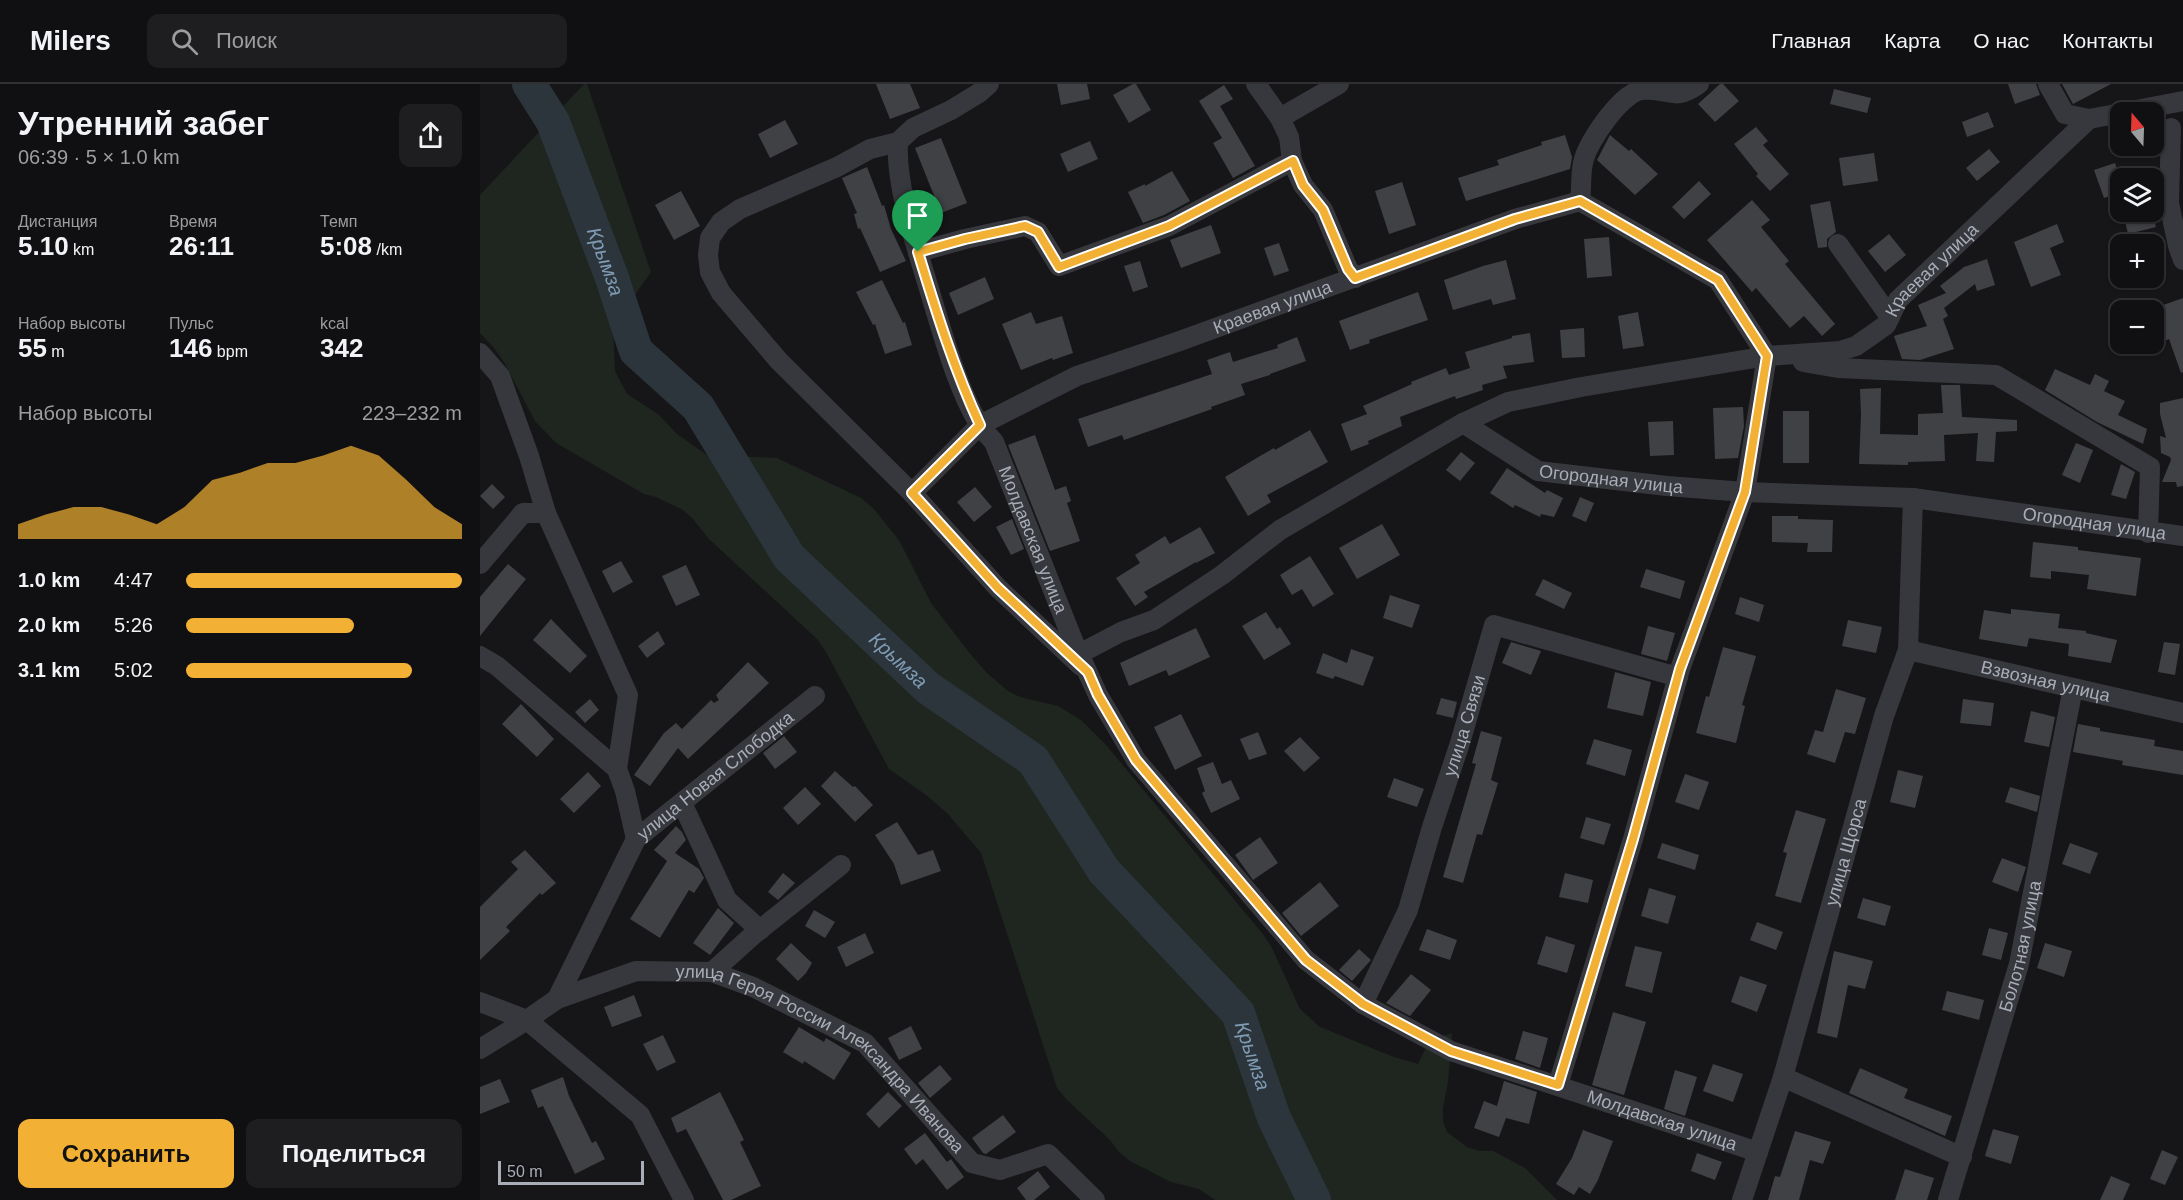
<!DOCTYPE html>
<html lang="ru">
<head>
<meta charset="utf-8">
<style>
	:root { --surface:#101012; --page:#1e1e20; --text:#f1f3f6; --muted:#9c9d9f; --line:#303032; --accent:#f2b134 }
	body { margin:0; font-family:Arial,sans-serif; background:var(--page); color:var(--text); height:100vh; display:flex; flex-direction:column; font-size:22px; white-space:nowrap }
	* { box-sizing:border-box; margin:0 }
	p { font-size:20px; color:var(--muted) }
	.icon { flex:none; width:33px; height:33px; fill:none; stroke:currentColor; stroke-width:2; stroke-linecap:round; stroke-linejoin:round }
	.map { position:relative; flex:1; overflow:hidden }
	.details { display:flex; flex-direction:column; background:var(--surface); width:480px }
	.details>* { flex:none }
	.needle { width:39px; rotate:341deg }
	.tools { position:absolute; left:1630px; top:18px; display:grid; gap:12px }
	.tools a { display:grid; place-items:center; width:54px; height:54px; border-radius:12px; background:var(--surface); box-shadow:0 2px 4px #0004,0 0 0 2px var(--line); font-size:30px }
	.scale { position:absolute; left:18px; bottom:15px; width:146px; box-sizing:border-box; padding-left:6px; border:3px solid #a8adb8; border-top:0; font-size:16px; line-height:21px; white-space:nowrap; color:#a8adb8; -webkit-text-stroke:4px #111113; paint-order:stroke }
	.pin { position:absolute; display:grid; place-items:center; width:51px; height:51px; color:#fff; margin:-62px -26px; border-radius:50% 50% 50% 0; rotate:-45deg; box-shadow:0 0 6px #0007 }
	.pin .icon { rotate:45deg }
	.round { display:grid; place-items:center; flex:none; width:63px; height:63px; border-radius:12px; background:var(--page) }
	.headline { display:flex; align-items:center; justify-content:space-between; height:102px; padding:0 18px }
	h1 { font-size:33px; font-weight:600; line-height:45px }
	.metrics { display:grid; grid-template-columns:repeat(3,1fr); gap:9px; height:102px; padding:6px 18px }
	.metrics div { display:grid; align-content:center }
	.metrics b { font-size:26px; font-weight:600 }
	.metrics small { font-size:16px; font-weight:400 }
	.metrics p { font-size:16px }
	.chart { height:168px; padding:12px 18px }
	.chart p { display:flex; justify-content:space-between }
	.chart svg { width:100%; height:108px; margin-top:6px; fill:var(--accent); opacity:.7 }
	.primary-button { display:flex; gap:12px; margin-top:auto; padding:12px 18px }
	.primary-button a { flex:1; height:69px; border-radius:12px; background:var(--accent); color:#111; font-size:24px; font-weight:600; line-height:69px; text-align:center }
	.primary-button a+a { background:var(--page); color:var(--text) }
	ul { padding:0 18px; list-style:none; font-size:20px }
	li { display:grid; grid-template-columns:96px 72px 1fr; align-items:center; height:45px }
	li i { height:15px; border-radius:8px; background:var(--accent) }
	header { display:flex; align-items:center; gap:36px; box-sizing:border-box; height:84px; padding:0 30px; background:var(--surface); border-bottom:2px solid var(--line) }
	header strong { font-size:28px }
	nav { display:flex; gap:33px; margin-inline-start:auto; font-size:21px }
	.search { width:420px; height:54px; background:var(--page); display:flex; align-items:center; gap:15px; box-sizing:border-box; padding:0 21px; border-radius:12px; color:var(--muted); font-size:22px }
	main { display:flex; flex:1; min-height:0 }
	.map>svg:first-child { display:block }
	.green { fill:#1e261f }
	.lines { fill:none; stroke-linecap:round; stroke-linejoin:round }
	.river { stroke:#2c353c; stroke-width:34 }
	.building { fill:#404145 }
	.minor { stroke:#37383d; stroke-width:20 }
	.route-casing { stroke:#fff; stroke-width:12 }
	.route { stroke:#f2b134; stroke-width:8 }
	.labels { text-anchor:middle; stroke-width:6; stroke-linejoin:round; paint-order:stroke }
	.street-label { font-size:18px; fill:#a8adb8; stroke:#111113 }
	.water-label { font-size:20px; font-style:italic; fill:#7f9bb3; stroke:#111113 }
</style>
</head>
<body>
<header>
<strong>Milers</strong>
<div class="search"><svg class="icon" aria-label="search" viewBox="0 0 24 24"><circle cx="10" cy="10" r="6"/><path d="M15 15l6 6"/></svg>Поиск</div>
<nav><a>Главная</a><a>Карта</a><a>О нас</a><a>Контакты</a></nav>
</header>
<main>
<section class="details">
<div class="headline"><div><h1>Утренний забег</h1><p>06:39 · 5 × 1.0 km</p></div><a class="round"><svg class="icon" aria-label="share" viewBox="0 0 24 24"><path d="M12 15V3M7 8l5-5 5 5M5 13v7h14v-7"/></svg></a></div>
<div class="metrics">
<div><p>Дистанция</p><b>5.10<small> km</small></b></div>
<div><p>Время</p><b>26:11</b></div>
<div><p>Темп</p><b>5:08<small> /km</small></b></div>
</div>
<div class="metrics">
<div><p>Набор высоты</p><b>55<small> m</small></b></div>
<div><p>Пульс</p><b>146<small> bpm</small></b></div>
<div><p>kcal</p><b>342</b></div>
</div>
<div class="chart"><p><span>Набор высоты</span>223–232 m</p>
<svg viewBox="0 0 160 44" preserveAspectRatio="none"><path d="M0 44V38L10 34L20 31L30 31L40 34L50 38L60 31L70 20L80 17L90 13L100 13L110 10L120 6L130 10L140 20L150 31L160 38V44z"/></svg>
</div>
<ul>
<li><b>1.0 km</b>4:47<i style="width:100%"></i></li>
<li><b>2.0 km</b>5:26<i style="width:61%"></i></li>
<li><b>3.1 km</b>5:02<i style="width:82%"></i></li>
</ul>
<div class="primary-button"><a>Сохранить</a><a>Поделиться</a></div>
</section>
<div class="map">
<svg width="1703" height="1116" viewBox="0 0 1703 1116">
	<rect width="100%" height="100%" fill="#161618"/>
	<!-- green -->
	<path class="green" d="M104,0H107L171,188L133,243L135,287L147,310L178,330L197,350L227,371L297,374L381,414L393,424L419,456L451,519L492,572L507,589L528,607L540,613L578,622L601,636L627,662L782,849L791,862L820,925L840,943L914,973L938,980L949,957L972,949L968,998L963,1024V1037L967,1048L987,1063L1000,1067H1013L1045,1084L1077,1116H735L719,1105L691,1098L650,1077L639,1068L630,1056L587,1016L577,1004L501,769L468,730L446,711L409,685L346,568L338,556L229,455L212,434L203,426L176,413L164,410L76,359L55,337L25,280L15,265L0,249V111Z"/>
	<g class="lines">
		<!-- river -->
		<path class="river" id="s1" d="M49,0L73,38L132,194L156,267L218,323L309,473L448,604L553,676L624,787L758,929L794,1034L834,1116"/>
	</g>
	<!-- building -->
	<path class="building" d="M396,0H430L440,24L410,35Z
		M577,0H607L610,15L581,21Z
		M653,0H656L671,26L649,39L633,11Z
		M1240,0H1243L1259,17L1235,38L1218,20Z
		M1528,0H1556L1560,11L1535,20Z
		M1582,0H1631L1593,20Z
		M744,1L753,15L740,22L775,82L753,94L733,59L742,54L719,17Z
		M1354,5L1391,14L1387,29L1350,20Z
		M1508,28L1514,43L1487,53L1482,38Z
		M305,36L318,60L290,74L278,50Z
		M1276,43L1288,57L1283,61L1309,90L1290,107L1276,92L1278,90L1254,60Z
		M1085,51L1092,73L1090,85L986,117L978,94L1019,81L1017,76L1062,61L1061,58Z
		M1130,51L1149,67L1151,65L1178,90L1155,111L1117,76Z
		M461,54L487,119L461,129L435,64Z
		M610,57L618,75L588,88L580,70Z
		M1509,65L1520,78L1497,97L1486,84Z
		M1394,69L1398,97L1363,102L1359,74Z
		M1635,79L1641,97V108L1624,114L1614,86Z
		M387,83L402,122L404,121L411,145L426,177L400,188L380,144L378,145L374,130L377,129L362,94Z
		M692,87L710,117L684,131L663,139L648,108L665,100V102Z
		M1219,97L1231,110L1204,135L1192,123Z
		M922,98L936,141L909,150L895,107Z
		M201,107L220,142L194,156L175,121Z
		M1272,116L1290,136L1281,143L1309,177L1305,180L1355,240L1342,252L1324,232L1310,244L1276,204L1272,208L1227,156Z
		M1350,117L1356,148L1347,155V163L1338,164L1330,121Z
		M1643,128H1672L1676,143L1648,150Z
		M1577,140L1584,158L1570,164L1581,191L1551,203L1534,158Z
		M731,141L741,169L701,184L690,156Z
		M1409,150L1426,171L1405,188L1388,167Z
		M1129,153L1132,192L1107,194L1104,155Z
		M799,159L809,187L794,192L784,164Z
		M1507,175L1515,201L1497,207L1495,200L1464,224L1468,232L1463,235L1474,265L1440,276L1422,275L1414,252L1447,242L1438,221L1466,209L1460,202L1484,183Z
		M1026,176L1036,215L1013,221L1011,215L973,226L964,196L1003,182Z
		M660,177L668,203L653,208L644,182Z
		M505,193L514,215L478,231L469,209Z
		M402,196L423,239L425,238L432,261L405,270L395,240L393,241L376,208Z
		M938,208L948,236L889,256L890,259L870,266L859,237Z
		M1703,214V288L1701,289L1689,255L1684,257L1674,226L1672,225Z
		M551,228L556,240L582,232L593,269L573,276L572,274L541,286L522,240Z
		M1158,228L1164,262L1143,265L1138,232Z
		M1104,244L1105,273L1082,274L1080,246Z
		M1050,249L1054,278L1023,282L1027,294L1002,301L1003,306L976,315L975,312L920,333L922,342L888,357L889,360L871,367L861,340L887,330L883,322L932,300L931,298L966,284L969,291L990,284L985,268L1032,254V252Z
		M817,253L826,277L790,290V291L761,300L765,311L731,323L732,325L644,356L642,351L608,363L598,335L732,290L727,276L750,268L753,278L798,264L797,261Z
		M1575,285L1610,301L1615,290L1629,297L1624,307L1645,317L1638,331L1667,345L1663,360L1617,338L1565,306Z
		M1461,301H1480L1482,333L1537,336V347L1516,348L1514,378L1496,377L1498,349L1464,351L1465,377L1428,378V381L1379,380L1381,331L1380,305L1401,304L1400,350L1438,351V330L1463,329Z
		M1703,314V402L1697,403L1696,398H1682L1691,376L1690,373L1681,369L1680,352L1686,354L1680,330V319Z
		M1263,323L1264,342L1258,374L1235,375L1233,324Z
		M1303,327H1329V379H1303Z
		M1193,337L1194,371L1170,372L1168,338Z
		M830,346L848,378L787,411L791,418L768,432L745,393L780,372L794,364L795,366Z
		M555,351L575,406L586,402L591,417L587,419L600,457L570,467L528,361Z
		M1596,359L1613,366L1600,399L1582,391Z
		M981,368L995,379L980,397L966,386Z
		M1641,380L1655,388L1646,415L1631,411Z
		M1027,384L1065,409L1067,406L1083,414L1074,433L1061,430L1060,433L1035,421L1033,424L1010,409Z
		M12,400L25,413L13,425L0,412Z
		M495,403L512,423L494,438L477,418Z
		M1100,413L1114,419L1106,438L1092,432Z
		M1292,432H1318V435L1353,436L1352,468H1327L1328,459L1292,458Z
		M532,435L544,465L531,471L516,443Z
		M902,440L920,471L877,495L859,464Z
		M720,443L735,469L716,479V478L664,508L668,513L655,522L636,494L660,479L655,471L685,452L690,460Z
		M1553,458L1598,463V466L1661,474L1656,512L1607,505L1609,491L1571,487V495L1550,493Z
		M830,472L854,510L833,523L822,505L812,511L800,491Z
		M141,477L153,498L133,509L122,487Z
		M28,480L46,495L0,552V513Z
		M206,481L220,511L196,522L182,492Z
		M1166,485L1205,497L1200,515L1160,503Z
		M1063,495L1092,509L1084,525L1055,511Z
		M910,511L940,521L932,544L903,534Z
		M1260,513L1284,521L1279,538L1255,530Z
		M1531,525L1580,530L1578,544L1606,547V549L1637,556L1631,579L1588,572L1589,560L1549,554L1547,563L1499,555L1504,526L1531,530Z
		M786,528L797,545L800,543L811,560L784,576L762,542Z
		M71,535L107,572L90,589L53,556Z
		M1368,536L1402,543L1396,569L1362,562Z
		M1168,542L1195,549L1187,577L1161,570Z
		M716,544L730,573L689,592L686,586L649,602L640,579Z
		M178,547L185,560L167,574L158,562Z
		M1031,558L1061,567L1051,591L1022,579Z
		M1684,558L1700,560L1695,591L1678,588Z
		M1243,563L1276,572L1262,621L1265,622L1256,659L1216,649L1226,612L1229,613Z
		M871,565L894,573L883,602L855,592L853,595L836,589L843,569L867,579Z
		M268,578L289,599L208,675L198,664L170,702L154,691L184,649L196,639L202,645L231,616L234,619L239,616L236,611Z
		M1135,588L1171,598L1163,632L1127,624Z
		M1356,605L1386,614L1375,650L1365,648L1355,679L1327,670L1335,646L1343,648Z
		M961,614L977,618L973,634L956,630Z
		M110,615L119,626L105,639L95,628Z
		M1483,615L1514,619L1511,642L1480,639Z
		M41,620L74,655L57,673L22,640Z
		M1551,627L1575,633L1569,663L1544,658Z
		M701,630L722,672L695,686L674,643Z
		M1598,640L1620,644V647L1675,656L1674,662L1703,667V691L1642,681L1643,677L1593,668Z
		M1001,647L1022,653L1011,696L1018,699L1002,751L997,750L983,799L963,793L996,680L992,679Z
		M778,648L787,670L769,676L760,655Z
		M304,652L317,668L295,685L283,669Z
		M820,653L840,674L824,688L804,667Z
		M1114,655L1152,666L1145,692L1106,680Z
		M733,678L742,700L751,696L760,715L731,729L722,709L725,707L717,684Z
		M1418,686L1443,692L1435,724L1410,718Z
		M355,687L373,703L375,702L393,721L375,738L341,702Z
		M108,688L121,702L94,729L80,715Z
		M1205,690L1229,698L1219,726L1195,718Z
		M914,694L944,705L937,723L907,713Z
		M325,703L341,720L318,741L303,724Z
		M1530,703L1560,712L1557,728L1525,718Z
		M1316,726L1346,735L1321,819L1295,812L1307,769L1303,768Z
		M1106,733L1131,740L1124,761L1100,754Z
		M417,738L438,771L453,766L461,787L421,801L414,780L395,751Z
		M196,742L202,748L206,756L195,769L219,785L224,794L214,809L209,806L180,854L150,835L187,777L174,766Z
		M780,753L798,779L773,796L755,771Z
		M1182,759L1219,771L1215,786L1177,774Z
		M1590,759L1618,769L1610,790L1582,780Z
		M45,766L76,799L62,811L60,809L26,843L30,847L0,876V823L38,785L31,778Z
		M1522,774L1546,783L1538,808L1512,798Z
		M303,789L315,799L298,816L288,808Z
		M1085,789L1113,796L1108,819L1079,813Z
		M840,798L859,822L821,852L802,829Z
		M1169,804L1196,812L1188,840L1161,832Z
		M1383,814L1411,822L1405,842L1377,834Z
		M238,824L254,839L230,871L213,859Z
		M334,826L355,838L345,854L325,842Z
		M1277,838L1303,848L1296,866L1270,856Z
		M1509,844L1528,849L1521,876L1502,871Z
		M947,845L977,856L970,876L939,866Z
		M385,849L394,869L366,883L357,863Z
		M1066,852L1095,861L1087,889L1057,880Z
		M311,859L332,879L326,889L318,897L296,875Z
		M1565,859L1592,867L1584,893L1557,884Z
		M1155,862L1182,868L1172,909L1145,902Z
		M879,865L891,876L872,897L859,886Z
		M1354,867L1393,877L1385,905L1368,901L1357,954L1337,949Z
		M931,890L951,906L930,932L906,919Z
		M1260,892L1287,901L1277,928L1251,918Z
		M1467,907L1504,916L1499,936L1462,926Z
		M154,911L162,932L132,943L124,923Z
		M1133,928L1166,938L1144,1011L1112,1001Z
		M431,942L442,965L419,976L408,954Z
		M319,943L344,958L346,954L371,969L354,996L324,977L323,980L303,968Z
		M1043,947L1068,954L1060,984L1035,975Z
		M183,951L196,978L177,987L163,960Z
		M1233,980L1263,990L1253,1018L1223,1007Z
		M460,981L472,995L450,1014L438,999Z
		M1380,984L1428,1005L1424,1014L1472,1032L1465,1052L1369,1009Z
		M1195,986L1217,993L1205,1032L1184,1025Z
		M83,993L89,1012L112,1059L116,1057L125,1075L95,1090L63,1022L58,1024L51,1006Z
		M20,995L30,1018L0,1030V1003Z
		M1024,997L1057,1008L1049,1040L1026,1034L1019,1053L994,1044L1004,1017L1017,1022Z
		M240,1008L264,1056L260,1058L281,1102L251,1116H243L206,1045L197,1049L191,1034Z
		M408,1008L422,1022L399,1044L386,1030Z
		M523,1031L536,1048L506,1070L503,1069L492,1054Z
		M1513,1045L1539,1052L1531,1080L1505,1072Z
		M1103,1046L1133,1057L1118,1096L1110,1110L1099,1103L1094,1111L1076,1100L1092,1074Z
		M1315,1047L1351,1058L1343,1080L1330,1076L1319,1116H1288L1295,1092L1300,1093Z
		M445,1049L467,1078L471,1075L484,1093L467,1106L443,1075L436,1081L424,1065Z
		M1682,1066L1698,1073L1685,1101L1670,1095Z
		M1217,1069L1242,1078L1235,1096L1211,1087Z
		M1425,1085L1454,1094L1447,1116H1415Z
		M558,1087L570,1103L554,1116H546L537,1104Z
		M1631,1092L1650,1100L1643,1116H1620Z"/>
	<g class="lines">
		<!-- minor -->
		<g class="minor">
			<path d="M509,0L499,9L471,26L433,44L418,58L390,65L357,83L260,125L241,138L230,154L228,171L230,188L241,209L299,277L432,409L518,504L601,582"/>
			<path d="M776,0L800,34L809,53L812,77L823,101L843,126L868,185L875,194"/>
			<path d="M1568,0L1585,30L1609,35"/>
			<path d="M1646,28L1703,17"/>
			<path d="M800,34L859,0"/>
			<path d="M1691,44L1689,119L1698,162L1703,176"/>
			<path id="s2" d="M418,58C415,104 439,170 452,215C465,257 477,303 499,340C503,347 509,352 514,358L594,559L618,611L656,676L826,876L883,920L971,967L1278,1068"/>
			<path d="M1100,117C1102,103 1100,87 1104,75C1109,56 1142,8 1162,6C1189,3 1193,19 1219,0"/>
			<path d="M1358,160L1410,233"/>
			<path d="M438,168L485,155L545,142L558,148L579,182L689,142L812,77"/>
			<path d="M0,269L20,292L49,372L66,429"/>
			<path d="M1323,278L1358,284L1516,291L1670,383L1668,449"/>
			<path d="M983,339L1028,318L1101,303L1287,272L1265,408L1200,585L1153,755L1078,1001"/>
			<path id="s3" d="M432,409L500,341L597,292L697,258L1035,135L1100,117L1238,196L1287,272L1360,267L1376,262L1406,241L1418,216L1609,35L1641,29"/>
			<path d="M0,480L43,429H66L148,611L137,685"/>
			<path id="s4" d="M1428,566L1703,629"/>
			<path id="s5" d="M599,570L641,548L674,536L742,491L800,446L983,339L1058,387L1187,402L1265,408L1433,414L1703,452"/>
			<path d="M0,572L17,582L137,685L145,707L156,755"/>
			<path d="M202,719L247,816L280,846"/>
			<path d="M232,888L272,852L361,781"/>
			<path id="s6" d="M77,915L156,887L232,888L273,903L385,959L492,1079L520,1086L568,1070L615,1116"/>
			<path d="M0,918L47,936"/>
			<path id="s7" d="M883,920L928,826L952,743L980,659L1014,541L1198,593"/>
			<path d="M0,965L47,936"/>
			<path d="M1303,993L1482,1073"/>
			<path id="s8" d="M204,1116L160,1031L47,936L77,915L156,755L335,612"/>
			<path id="s9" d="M1262,1116L1303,993L1404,632L1428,566L1433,414"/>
			<path id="s10" d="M1468,1116L1539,880L1593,604"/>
		</g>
	</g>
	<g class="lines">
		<defs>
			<path id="route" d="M813,77L823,101L843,126L868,185L875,194L1035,135L1100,117L1238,196L1287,272L1265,408L1200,585L1153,755L1078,1001L971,967L883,920L826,876L656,676L618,611L608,588L518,504L432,409L500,341C474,285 456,227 438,168L485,155L545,142L558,148L579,183L689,142Z"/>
		</defs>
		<!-- route casing -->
		<use href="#route" class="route-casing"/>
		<!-- route -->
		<use href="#route" class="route"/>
	</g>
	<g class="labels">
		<!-- street labels -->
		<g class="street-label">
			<text dy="6" stroke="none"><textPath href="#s3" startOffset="1186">Краевая улица</textPath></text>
			<text dy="6" stroke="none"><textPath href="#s3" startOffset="412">Краевая улица</textPath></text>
			<text dy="6" stroke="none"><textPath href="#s5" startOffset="612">Огородная улица</textPath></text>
			<text dy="6" stroke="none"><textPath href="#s5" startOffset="1098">Огородная улица</textPath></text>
			<text dy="6" stroke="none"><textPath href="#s2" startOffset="424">Молдавская улица</textPath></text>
			<text dy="6" stroke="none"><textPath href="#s4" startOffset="141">Взвозная улица</textPath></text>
			<text dy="6" stroke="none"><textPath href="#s7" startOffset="297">улица Связи</textPath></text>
			<text dy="6" stroke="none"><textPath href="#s8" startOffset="560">улица Новая Слободка</textPath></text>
			<text dy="6" stroke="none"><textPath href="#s9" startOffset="363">улица Щорса</textPath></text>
			<text dy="6" stroke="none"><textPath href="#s10" startOffset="264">Болотная улица</textPath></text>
			<text dy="6" stroke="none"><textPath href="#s6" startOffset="298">улица Героя России Александра Иванова</textPath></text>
			<text dy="6" stroke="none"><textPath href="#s2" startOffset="1324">Молдавская улица</textPath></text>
		</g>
		<!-- water labels -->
		<g class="water-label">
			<text dy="7" stroke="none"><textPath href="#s1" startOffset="194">Крымза</textPath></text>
			<text dy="7" stroke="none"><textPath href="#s1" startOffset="698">Крымза</textPath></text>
			<text dy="7" stroke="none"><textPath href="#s1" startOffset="1238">Крымза</textPath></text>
		</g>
	</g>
</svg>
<div class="tools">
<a><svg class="needle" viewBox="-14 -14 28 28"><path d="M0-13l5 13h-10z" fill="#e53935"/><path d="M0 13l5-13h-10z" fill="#9c9d9f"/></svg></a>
<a><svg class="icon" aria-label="layers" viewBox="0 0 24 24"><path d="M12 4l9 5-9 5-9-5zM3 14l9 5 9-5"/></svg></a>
<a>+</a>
<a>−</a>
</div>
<div class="scale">50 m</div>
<div class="pin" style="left:438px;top:168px;background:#1e9e55"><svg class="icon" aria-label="arrive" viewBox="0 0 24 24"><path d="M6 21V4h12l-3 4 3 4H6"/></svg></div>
</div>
</main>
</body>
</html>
